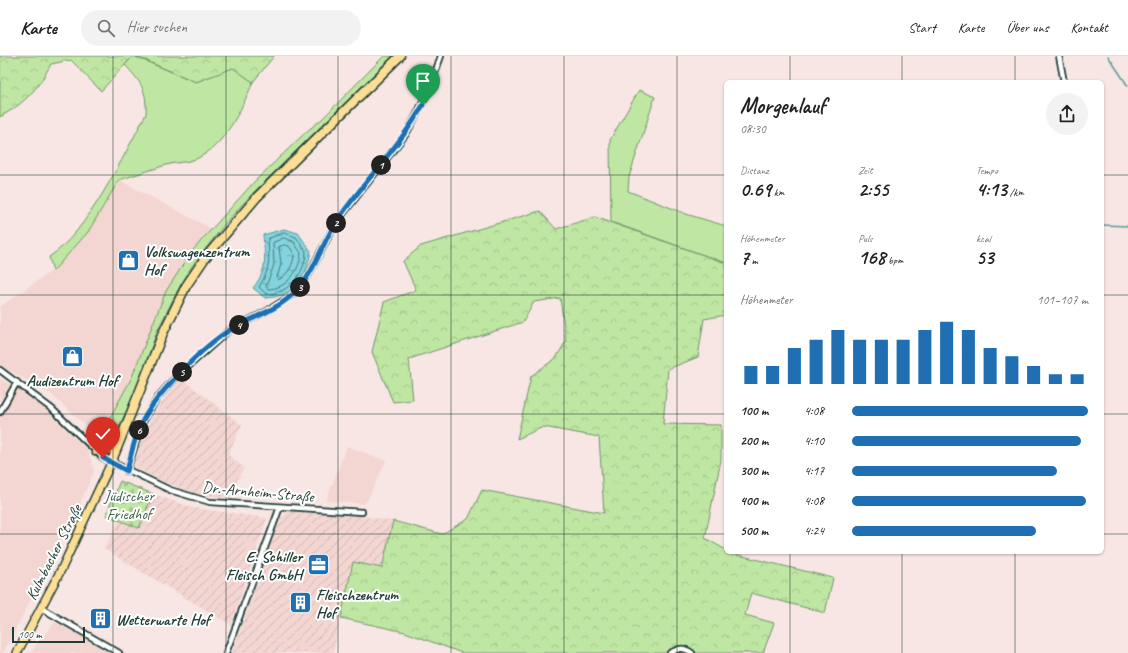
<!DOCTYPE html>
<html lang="de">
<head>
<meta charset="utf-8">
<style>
	:root { --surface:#fff; --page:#f2f2f2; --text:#222; --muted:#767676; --line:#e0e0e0; --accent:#1f6fb2 }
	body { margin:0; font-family:Caveat,sans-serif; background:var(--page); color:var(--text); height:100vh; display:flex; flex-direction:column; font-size:15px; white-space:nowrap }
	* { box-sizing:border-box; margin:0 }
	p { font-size:13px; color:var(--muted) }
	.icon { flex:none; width:22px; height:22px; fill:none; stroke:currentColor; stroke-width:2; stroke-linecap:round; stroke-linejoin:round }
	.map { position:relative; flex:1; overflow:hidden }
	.side { position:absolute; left:724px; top:24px; width:380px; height:474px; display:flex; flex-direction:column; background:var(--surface); border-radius:6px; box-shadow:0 1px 3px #0004 }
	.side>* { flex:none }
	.scale { position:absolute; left:12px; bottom:10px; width:73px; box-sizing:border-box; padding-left:4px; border:2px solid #1f3d34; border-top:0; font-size:11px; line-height:14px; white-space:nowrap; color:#1f3d34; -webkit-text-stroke:3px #fff; paint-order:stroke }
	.pin { position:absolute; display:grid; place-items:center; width:34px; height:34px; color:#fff; margin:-41px -17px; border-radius:50% 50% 50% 0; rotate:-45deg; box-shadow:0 0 4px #0007 }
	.pin .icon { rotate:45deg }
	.km { position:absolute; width:20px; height:20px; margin:-10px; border-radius:50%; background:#222; color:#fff; font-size:11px; line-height:20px; text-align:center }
	.round { display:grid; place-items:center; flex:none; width:42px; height:42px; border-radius:21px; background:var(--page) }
	.head { display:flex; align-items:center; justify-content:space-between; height:68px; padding:0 16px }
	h1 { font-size:22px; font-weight:800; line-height:30px }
	.metrics { display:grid; grid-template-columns:repeat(3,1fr); gap:6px; height:68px; padding:4px 16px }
	.metrics div { display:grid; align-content:center }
	.metrics b { font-size:20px; font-weight:800 }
	.metrics small { font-size:11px; font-weight:400 }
	.metrics p { font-size:11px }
	.chart { height:112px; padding:8px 16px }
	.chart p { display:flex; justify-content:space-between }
	.chart svg { width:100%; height:72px; margin-top:4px; stroke:var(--accent); stroke-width:6 }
	ul { padding:0 16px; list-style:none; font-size:13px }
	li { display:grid; grid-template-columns:64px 48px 1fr; align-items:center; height:30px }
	li i { height:10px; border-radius:5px; background:var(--accent) }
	header { display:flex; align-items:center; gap:24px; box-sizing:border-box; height:56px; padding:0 20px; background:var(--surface); border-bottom:1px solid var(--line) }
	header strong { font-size:19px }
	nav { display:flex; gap:22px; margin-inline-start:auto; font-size:14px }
	.search { width:280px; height:36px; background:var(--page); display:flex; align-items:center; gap:10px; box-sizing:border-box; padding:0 14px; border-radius:22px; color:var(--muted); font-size:15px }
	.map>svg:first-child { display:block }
	.built { fill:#f3d5d1 }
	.industrial { fill:url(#industrial-furrows) }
	.grass { fill:#bfe6a2; stroke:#6f926b }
	.forest { fill:url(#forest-crowns); stroke:#6f926b }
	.cemetery { fill:url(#cemetery-stones); stroke:#6f926b }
	.water { fill:url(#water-ripples); stroke:#5c989b }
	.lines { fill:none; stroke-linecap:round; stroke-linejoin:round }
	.shore { stroke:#477978; stroke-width:1 }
	.stream { stroke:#5c989b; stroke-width:1.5 }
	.street-casing { stroke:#1f3d34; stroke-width:8 }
	.primary-casing { stroke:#1f3d34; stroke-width:10 }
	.highway-casing { stroke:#1f3d34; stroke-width:11 }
	.street { stroke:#fff; stroke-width:4.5 }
	.primary { stroke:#fdde96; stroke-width:7 }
	.highway { stroke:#fdde96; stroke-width:8 }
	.route-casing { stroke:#fff; stroke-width:8 }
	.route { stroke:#1f6fb2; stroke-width:5 }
	.grid { fill:none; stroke:#1f3d34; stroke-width:1; stroke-opacity:0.55 }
	.labels { text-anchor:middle; stroke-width:4; stroke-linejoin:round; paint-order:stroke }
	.poi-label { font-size:16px; font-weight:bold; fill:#1f3d34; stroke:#fff; text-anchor:start }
	.street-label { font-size:16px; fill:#1f3d34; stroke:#fff }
	.park-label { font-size:16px; fill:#3f5f4a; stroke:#fff }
</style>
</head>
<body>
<header>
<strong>Karte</strong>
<div class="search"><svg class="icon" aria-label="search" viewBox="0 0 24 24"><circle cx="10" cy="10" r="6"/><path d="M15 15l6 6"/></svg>Hier suchen</div>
<nav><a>Start</a><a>Karte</a><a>Über uns</a><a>Kontakt</a></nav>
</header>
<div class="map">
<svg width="1128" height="597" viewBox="0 0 1128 597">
	<defs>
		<pattern id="industrial-furrows" width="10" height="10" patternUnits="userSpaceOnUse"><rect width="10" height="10" fill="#f3d5d1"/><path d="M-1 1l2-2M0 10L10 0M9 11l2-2" fill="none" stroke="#d0b8b4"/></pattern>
		<pattern id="forest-crowns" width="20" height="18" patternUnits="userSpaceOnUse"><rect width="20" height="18" fill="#bfe6a2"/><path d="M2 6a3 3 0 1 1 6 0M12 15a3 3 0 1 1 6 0" fill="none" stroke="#a4c68c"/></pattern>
		<pattern id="cemetery-stones" width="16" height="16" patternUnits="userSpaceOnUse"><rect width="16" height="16" fill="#bfe6a2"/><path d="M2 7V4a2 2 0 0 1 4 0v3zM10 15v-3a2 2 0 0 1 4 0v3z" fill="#a4c68c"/></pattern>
		<pattern id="water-ripples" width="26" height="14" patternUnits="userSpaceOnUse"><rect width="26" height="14" fill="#84d4df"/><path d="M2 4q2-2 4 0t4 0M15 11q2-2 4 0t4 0" fill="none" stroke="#6badb6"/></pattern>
	</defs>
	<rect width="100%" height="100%" fill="#f8e6e4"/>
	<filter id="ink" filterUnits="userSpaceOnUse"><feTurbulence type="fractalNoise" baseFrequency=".025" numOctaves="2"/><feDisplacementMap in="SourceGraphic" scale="8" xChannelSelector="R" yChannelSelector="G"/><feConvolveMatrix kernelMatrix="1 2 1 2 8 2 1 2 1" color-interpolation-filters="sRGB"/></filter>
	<g filter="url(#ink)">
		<!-- built -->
		<path class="built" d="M119,124L212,173L192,195L166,235L131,323L99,381L47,335L0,310V251L53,214L88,176Z
			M0,323L24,336L45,353L88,395L94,415L76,457L3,597H0Z
			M347,390L386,405L368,443L364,448L326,445Z
			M54,567L61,568L113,597H30Z"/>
		<!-- industrial -->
		<path class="industrial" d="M182,323L242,369L228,399L244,412L230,438L229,443L195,437L156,423L135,411V401L141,383L150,364L165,342Z
			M153,438L193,452L267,462L231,569L104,493L120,464L139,472Z
			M290,455L360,460L393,465L382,512L353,506L333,597H232L280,463Z"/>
		<!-- grass -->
		<path class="grass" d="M133,0L196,26L233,11L253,26C241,54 225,90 196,103C186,107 175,106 166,109C150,114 135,119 119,124L88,176L53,215L49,201C87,177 124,99 146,58C147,34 141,26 125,9Z
			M384,0H393L253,137L228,164L192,210L178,234L157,275L137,333L111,387L109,390L99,392V389L107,383L105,382L96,387L131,323L166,235L192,195L254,126L307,75L321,64Z
			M639,34L655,41L629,121L628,135L689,159L726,170V207L611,166L610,84Z"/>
		<!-- forest -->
		<path class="forest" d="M0,0H133L101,35L71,4L51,8C38,33 25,47 0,61Z
			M135,0H274L253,26L233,12L196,26Z
			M540,155L556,173L595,161L726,207V259L704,263L698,301L668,313L663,368L721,369V404L705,482L726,494V496L833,522L825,557L751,537L745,559L774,567L763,597H462L405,576L341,562L353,506L382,512L393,465L442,478L468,463L482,434L604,457L599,381L543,371L517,383L531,320L556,302L566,285L560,242L534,246L523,266L409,303L413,344L393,346L372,296L384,246L416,234L403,205L421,190Z"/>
		<!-- cemetery -->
		<path class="cemetery" d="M120,425L153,438L139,472L106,459Z"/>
		<!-- water -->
		<path class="water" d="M284,173L298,177L311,195C306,223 294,241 265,242L253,232C268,213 265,202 263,179Z"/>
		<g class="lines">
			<!-- shore -->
			<path class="shore" d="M284,177L296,181L306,196C305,218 289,238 266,238L259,231C271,212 269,204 268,183Z
				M284,182L293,185L301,197C300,214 287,233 268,233L266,230L274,209L273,187Z
				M285,189L289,190L294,198C294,208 288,219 278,224L277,222L281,208L279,191Z"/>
			<!-- stream -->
			<path class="stream" d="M1108,0L1128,30
				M1102,169L1128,170"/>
			<defs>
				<path id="street" d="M1059,0L1064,26
					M0,314L52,353L103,402L170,434L210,446L362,456
					M0,356L17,326
					M127,415L141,369L158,341L172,325L228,275L267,255L295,237L309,218L335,168L406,78C421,53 432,28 441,0
					M41,552L119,597
					M226,597L280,451
					M670,597C679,592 683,591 692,597"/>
				<path id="primary" d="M17,597L62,512L111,407"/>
				<path id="highway" d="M96,395L107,394L121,381
					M111,407L163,277L186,230L205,202L257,141L400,0"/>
			</defs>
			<!-- street casing -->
			<use href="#street" class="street-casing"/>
			<!-- primary casing -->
			<use href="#primary" class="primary-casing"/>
			<!-- highway casing -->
			<use href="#highway" class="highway-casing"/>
			<!-- street -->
			<use href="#street" class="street"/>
			<!-- primary -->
			<use href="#primary" class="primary"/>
			<!-- highway -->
			<use href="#highway" class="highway"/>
		</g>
	</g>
	<g class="lines" filter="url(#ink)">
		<defs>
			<path id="route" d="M103,402L127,415C131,399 134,383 141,368C154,340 203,290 230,274C251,262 278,254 295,236C314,218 321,190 335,168C362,127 398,93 423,49"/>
		</defs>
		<!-- route casing -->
		<use href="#route" class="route-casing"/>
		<!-- route -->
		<use href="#route" class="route"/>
	</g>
	<!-- grid -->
	<path class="grid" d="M113,0V597M226,0V597M338,0V597M451,0V597M564,0V597M677,0V597M790,0V26M902,0V26M1015,0V26M0,119H726M1102,119H1128M0,239H726M1102,239H1128M0,358H726M1102,358H1128M0,478H726M1102,478H1128M790,496V597M902,496V597M1015,496V597"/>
	<!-- icons -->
	<defs>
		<symbol id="shop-square" viewBox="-11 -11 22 22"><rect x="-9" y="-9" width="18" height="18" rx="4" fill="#1f6fb2" stroke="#fff"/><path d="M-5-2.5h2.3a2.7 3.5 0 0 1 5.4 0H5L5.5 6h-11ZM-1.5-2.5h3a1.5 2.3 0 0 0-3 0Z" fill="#fff"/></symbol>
		<symbol id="office-square" viewBox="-11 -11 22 22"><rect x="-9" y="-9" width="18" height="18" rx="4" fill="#1f6fb2" stroke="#fff"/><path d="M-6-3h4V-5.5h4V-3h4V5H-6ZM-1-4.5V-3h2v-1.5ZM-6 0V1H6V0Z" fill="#fff"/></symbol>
		<symbol id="building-square" viewBox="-11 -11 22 22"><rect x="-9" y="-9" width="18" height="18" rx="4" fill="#1f6fb2" stroke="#fff"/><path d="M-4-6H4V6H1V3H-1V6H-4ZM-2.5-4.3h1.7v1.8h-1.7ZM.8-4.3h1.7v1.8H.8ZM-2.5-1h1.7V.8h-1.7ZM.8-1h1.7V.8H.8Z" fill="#fff"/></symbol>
	</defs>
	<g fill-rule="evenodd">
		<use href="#shop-square" x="116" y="192" width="25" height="25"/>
		<use href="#shop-square" x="60" y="288" width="25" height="25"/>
		<use href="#office-square" x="306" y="496" width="25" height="25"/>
		<use href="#building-square" x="288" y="534" width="25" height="25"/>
		<use href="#building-square" x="88" y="550" width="25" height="25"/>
	</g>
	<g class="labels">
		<!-- poi labels -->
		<g class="poi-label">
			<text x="144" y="201">Volkswagenzentrum<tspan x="144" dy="18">Hof</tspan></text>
			<text x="72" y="330" text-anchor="middle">Audizentrum Hof</text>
			<text x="302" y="506" text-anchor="end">E. Schiller<tspan x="302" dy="18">Fleisch GmbH</tspan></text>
			<text x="316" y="544">Fleischzentrum<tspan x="316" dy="18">Hof</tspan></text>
			<text x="116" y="569">Wetterwarte Hof</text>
		</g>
		<!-- street labels -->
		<g class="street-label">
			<text transform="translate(258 435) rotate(5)" y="6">Dr.-Arnheim-Straße</text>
			<text transform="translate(53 496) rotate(-63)" y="6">Kulmbacher Straße</text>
		</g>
		<!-- park labels -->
		<g class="park-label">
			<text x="129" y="445">Jüdischer<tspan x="129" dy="18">Friedhof</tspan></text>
		</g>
	</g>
</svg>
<div class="scale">100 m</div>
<div class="pin" style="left:423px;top:49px;background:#1e9e55"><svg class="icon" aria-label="arrive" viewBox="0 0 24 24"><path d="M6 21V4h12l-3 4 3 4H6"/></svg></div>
<div class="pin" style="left:103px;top:402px;background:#d93025"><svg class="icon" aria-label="check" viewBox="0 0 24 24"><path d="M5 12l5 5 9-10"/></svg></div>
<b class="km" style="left:381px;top:109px">1</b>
<b class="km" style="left:336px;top:167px">2</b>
<b class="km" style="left:300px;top:231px">3</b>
<b class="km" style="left:239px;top:269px">4</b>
<b class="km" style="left:182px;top:316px">5</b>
<b class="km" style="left:139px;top:374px">6</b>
<section class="side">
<div class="head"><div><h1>Morgenlauf</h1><p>08:30</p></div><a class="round"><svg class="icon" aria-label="share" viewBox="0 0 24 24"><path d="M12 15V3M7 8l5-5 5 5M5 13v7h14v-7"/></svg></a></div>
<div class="metrics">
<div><p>Distanz</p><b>0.69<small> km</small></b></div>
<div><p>Zeit</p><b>2:55</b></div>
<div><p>Tempo</p><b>4:13<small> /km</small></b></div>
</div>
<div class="metrics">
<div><p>Höhenmeter</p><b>7<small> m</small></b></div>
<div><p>Puls</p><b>168<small> bpm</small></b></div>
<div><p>kcal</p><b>53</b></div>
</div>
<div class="chart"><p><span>Höhenmeter</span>101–107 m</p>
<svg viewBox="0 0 160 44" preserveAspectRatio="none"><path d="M5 44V33M15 44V33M25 44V22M35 44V17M45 44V11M55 44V17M65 44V17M75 44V17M85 44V11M95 44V6M105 44V11M115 44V22M125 44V27M135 44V33M145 44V38M155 44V38"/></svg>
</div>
<ul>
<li><b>100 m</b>4:08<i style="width:100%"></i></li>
<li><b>200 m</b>4:10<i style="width:97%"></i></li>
<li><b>300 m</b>4:17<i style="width:87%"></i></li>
<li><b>400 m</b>4:08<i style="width:99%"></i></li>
<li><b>500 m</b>4:24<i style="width:78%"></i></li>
</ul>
</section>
</div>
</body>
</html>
